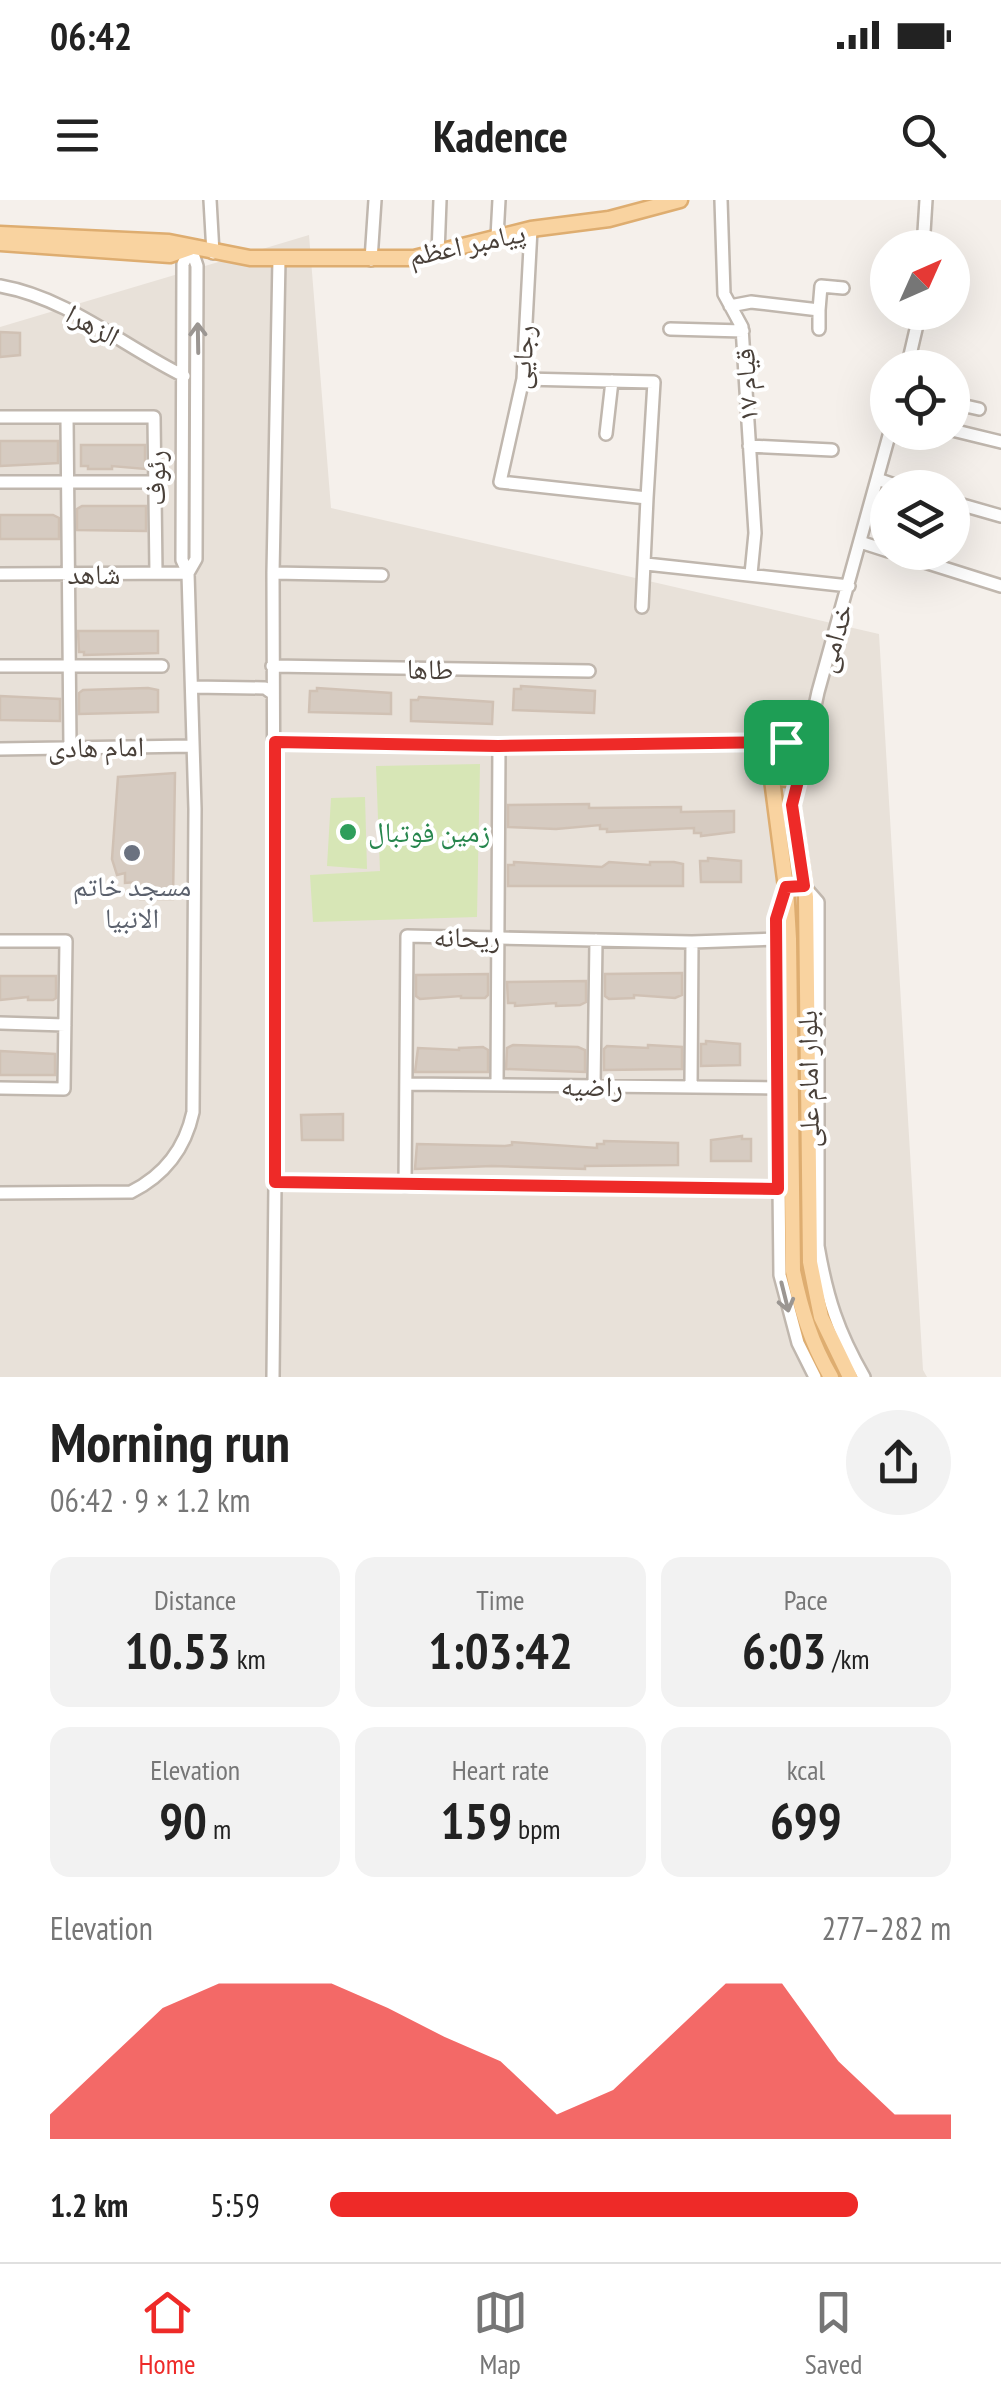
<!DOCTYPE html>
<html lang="en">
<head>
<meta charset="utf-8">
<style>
	:root { --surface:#fff; --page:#f2f2f2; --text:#222; --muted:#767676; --line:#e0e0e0; --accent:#ee2a28 }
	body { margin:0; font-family:"PT Sans Narrow","Noto Naskh Arabic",sans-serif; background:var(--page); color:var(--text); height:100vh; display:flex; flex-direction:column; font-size:38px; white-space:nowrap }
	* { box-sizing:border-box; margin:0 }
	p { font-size:32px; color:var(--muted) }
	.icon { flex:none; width:55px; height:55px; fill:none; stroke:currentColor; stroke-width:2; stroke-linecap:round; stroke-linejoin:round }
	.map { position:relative; height:1177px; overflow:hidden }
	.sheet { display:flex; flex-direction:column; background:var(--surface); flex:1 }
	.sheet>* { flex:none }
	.needle { width:65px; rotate:45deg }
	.fabs { position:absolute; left:870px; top:30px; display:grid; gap:20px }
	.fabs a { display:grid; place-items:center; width:100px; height:100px; border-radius:50%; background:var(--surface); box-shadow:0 10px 40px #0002; font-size:50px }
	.pin { position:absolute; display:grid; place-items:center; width:85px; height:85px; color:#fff; margin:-42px; border-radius:20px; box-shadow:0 5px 15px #0006 }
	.round { display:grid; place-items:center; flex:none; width:105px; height:105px; border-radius:52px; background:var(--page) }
	.headline { display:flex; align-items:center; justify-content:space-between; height:170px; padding:0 50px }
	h1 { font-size:55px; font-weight:700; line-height:75px }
	.stats { display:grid; grid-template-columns:repeat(3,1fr); gap:15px; height:170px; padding:10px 50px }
	.stats div { display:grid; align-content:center; border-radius:20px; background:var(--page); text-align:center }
	.stats b { font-size:50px; font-weight:700 }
	.stats small { font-size:28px; font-weight:400 }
	.stats p { font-size:28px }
	.chart { height:280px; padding:20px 50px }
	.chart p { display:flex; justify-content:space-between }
	.chart svg { width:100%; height:180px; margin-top:10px; fill:var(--accent); opacity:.7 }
	ul { padding:0 50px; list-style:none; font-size:32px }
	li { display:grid; grid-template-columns:160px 120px 1fr; align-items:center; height:75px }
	li i { height:25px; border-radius:12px; background:var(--accent) }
	.status { display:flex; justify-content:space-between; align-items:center; height:70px; padding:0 50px; background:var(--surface); direction:ltr }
	.status svg { height:28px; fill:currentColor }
	header { display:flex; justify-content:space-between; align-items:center; height:130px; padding:0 50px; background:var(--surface); font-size:45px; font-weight:700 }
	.tab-bar { display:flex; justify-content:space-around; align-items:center; height:140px; border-top:2px solid var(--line); background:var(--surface); font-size:28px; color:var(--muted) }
	.tab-bar a { display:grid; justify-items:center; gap:5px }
	.tab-bar .on { color:var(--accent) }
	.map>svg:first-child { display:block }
	.residential { fill:#e8e1d9 }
	.green { fill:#d7e6b6 }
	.building { fill:#d6cbc1; stroke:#d0c1b4; stroke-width:2.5 }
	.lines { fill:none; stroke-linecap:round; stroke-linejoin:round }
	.minor-casing { stroke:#c0b7ae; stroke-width:16 }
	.major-casing { stroke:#dead70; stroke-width:19 }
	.minor { stroke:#fff; stroke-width:11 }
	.major { stroke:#f9d3a0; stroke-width:14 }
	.oneway { stroke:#9b9692 }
	.route-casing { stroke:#fff; stroke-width:20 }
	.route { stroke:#ee2a28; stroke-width:12 }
	.leisure-dot { fill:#2e9e5b; stroke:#fff; stroke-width:4 }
	.worship-dot { fill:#6b7280; stroke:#fff; stroke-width:4 }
	.labels { text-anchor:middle; stroke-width:8; stroke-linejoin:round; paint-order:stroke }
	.street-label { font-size:28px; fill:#494039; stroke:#fff }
	.leisure-label { font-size:28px; fill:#27864d; stroke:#fff; text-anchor:start }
	.worship-label { font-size:28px; fill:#5b616d; stroke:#fff }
</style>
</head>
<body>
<div class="status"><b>06:42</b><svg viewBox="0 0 49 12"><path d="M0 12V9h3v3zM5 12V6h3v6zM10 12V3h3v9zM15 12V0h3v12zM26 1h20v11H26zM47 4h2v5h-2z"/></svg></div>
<header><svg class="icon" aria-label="menu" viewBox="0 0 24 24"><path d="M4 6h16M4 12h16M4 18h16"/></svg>Kadence<svg class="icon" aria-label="search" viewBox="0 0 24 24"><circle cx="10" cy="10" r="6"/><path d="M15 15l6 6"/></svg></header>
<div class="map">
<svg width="1001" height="1177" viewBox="0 0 1001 1177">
	<rect width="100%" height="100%" fill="#f5f0eb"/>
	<!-- residential -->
	<path class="residential" d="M309,35L331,308L879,434L923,1170L927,1177H0V127Z"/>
	<!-- green -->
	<path class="green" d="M480,564L477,717L313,722L310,675L380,671L376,566Z
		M365,597L367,669L327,666L331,598Z"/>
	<!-- building -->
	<path class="building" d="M0,132L20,133V155L0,157Z
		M0,241H58V263L0,266Z
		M81,245H145V269L112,266V269H88V266H81Z
		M82,306H146V331L77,330V309Z
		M0,315H53L59,318V339H0Z
		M78,431H158V453L84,455V452H79Z
		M521,486L595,491L594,513L513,510L514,489H521Z
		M148,488L158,490V512L79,514V493L83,490Z
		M317,488L391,493V514L309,512L310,491H317Z
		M0,496L60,499V521L0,520Z
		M419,497L493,502L492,524L411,521V500H418Z
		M175,573L173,699H140L137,682L125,683V673L117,675L112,659L118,577Z
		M589,604V608L681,607V612L734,611V632L701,636V633H694V628L607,632V629H600V625L556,629L508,627V605Z
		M708,658L741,661V682H701L700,661H708Z
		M514,662L602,667L609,662L650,665V662H674L683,664V686H508V665H514Z
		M682,773V795L675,798L634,795V798L609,799L605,796V774Z
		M488,774V795L485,798H461V796L420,799L416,796V775Z
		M0,776H56V798L53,800H28V797L0,800Z
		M586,781V802L580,805L556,806V803L515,806V803H508L507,782Z
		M706,841L740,844V865L701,866V844H706Z
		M513,845L578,847L585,850V872L506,869L507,848Z
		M648,845L682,847V869L604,870V849L607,846L648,848Z
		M483,847L488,850V872H415L418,848L459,850V848Z
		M0,851L55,854V875H0Z
		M343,914V940H302L301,915Z
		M742,936V939H751V961H711V940Z
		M604,941L678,943V965L585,966V969L492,966L415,969L417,944L505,946L512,945V942L597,948V944H604Z"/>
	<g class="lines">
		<defs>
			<path id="minor" d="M210,0L213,53
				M721,0L724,94L742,127L755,333L751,374
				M531,29L523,179L500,282L647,298L642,407
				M497,37L499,0
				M923,48L926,0
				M438,54L440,0
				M371,60L375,0
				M0,86C68,98 123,146 184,176
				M730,106L751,102L819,110L821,86L843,88
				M819,110V129
				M670,129L743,131
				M907,168L920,112
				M523,179L654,182L647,298
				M952,203L979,209
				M0,217H154L156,373
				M67,218L70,547
				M952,230L1001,242
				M606,234L612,181
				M749,246L832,250
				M877,279L904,288
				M0,282H155
				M952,302L1001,316
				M860,342L888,351
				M893,352L1001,386
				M646,364L849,386
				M188,373L196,359L197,66L191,48
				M273,373L279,59
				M0,374L188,373
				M0,466H162
				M272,466L589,471
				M192,487L265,488L272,493
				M275,542L499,546L779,544
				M786,542L809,529
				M753,545L769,568
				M0,549L192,546
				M804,557L818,492L890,232
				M804,686L818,702V1046C827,1098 838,1132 864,1177
				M785,691L776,719L780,1075L798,1143L815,1177
				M0,741H66L64,889L0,888
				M0,823L65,825
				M406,884L779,888
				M497,885L499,546
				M594,886L596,740
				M691,887L692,742
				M275,983L791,989
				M405,986L407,736L692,742L776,739
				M0,993L131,992C165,975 185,949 193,912L195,609L188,373L182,360L183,64L191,48
				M273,1177L275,983L273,373L382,375"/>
			<path id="major" d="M0,34L169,42L250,58H414L531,29L609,19L680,0
				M0,43L170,55L190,48
				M768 561a18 18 0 1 1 36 0a18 18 0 1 1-36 0Z
				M771,572L786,687L789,739L793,1071C801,1109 811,1143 831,1177
				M799,575L792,605L806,697L810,1062L821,1117L850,1177"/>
		</defs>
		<!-- minor casing -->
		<use href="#minor" class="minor-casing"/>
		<!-- major casing -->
		<use href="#major" class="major-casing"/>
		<!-- minor -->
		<use href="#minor" class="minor"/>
		<!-- major -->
		<use href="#major" class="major"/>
	</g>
	<!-- one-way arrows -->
	<defs><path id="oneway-shaft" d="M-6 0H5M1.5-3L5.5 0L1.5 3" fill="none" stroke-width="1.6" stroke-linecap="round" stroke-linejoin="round" transform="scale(2.5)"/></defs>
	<g class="oneway">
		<use href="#oneway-shaft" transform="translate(198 138) rotate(-91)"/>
		<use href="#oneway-shaft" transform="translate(785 1097) rotate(76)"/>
	</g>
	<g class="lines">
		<defs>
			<path id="route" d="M275,542L498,546L786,542L798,546L804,557L792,605L804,686L786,687L776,719L778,989L275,982Z"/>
		</defs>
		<!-- route casing -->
		<use href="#route" class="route-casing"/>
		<!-- route -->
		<use href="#route" class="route"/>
	</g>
	<!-- markers -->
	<circle class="leisure-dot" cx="348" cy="632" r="10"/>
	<circle class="worship-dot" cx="132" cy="653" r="10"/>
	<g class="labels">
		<!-- street labels -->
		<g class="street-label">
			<text transform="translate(467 44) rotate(-12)" y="10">پیامبر اعظم</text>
			<text transform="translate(93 125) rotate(29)" y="10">الزهرا</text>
			<text transform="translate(522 157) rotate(-85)" y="10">رجایی</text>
			<text transform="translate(746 185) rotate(-93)" y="10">قیام ۱۷</text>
			<text transform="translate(155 278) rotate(-90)" y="10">رئوف</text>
			<text x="94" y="384">شاهد</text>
			<text transform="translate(834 438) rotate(-74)" y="10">خدامی</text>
			<text transform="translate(430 469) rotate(1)" y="10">طاها</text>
			<text transform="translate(96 547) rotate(-1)" y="10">امام هادی</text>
			<text transform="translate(467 737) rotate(1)" y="10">ریحانه</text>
			<text transform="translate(808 879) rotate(-91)" y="10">بلوار امام علی</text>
			<text transform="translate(592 886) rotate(1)" y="10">راضیه</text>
		</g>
		<!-- leisure labels -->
		<g class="leisure-label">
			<text x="368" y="642">زمین فوتبال</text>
		</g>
		<!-- worship labels -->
		<g class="worship-label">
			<text x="132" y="696">مسجد خاتم<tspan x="132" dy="32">الانبیا</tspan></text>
		</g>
	</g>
</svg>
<div class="fabs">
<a><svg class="needle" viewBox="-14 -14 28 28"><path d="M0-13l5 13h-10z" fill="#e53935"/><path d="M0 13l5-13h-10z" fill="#767676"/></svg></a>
<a><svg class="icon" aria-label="locate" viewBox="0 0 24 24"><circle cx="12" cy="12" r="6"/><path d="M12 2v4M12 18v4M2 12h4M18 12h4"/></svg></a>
<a><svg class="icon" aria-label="layers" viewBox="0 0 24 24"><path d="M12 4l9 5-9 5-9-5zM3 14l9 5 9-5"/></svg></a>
</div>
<div class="pin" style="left:786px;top:542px;background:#1e9e55"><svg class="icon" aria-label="arrive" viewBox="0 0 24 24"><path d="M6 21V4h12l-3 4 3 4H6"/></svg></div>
</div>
<section class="sheet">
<div class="headline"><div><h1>Morning run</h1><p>06:42 · 9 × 1.2 km</p></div><a class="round"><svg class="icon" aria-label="share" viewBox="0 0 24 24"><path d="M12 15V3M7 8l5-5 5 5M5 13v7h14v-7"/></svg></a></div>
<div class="stats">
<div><p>Distance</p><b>10.53<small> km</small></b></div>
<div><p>Time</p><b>1:03:42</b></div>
<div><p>Pace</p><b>6:03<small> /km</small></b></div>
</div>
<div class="stats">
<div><p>Elevation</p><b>90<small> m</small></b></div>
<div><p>Heart rate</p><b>159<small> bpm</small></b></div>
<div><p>kcal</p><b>699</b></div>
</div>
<div class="chart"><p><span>Elevation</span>277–282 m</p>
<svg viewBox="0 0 160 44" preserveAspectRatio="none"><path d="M0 44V38L10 25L20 12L30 6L40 6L50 6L60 12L70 19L80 25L90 38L100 32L110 19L120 6L130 6L140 25L150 38L160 38V44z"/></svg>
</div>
<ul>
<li><b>1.2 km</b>5:59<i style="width:85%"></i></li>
</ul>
</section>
<nav class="tab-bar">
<a class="on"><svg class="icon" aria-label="home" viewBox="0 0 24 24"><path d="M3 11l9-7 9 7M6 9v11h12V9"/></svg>Home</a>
<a><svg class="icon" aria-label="map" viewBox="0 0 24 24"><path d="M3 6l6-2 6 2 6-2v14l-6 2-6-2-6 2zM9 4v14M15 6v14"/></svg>Map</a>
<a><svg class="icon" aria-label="saved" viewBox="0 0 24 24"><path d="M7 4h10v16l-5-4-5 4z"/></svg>Saved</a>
</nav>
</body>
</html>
